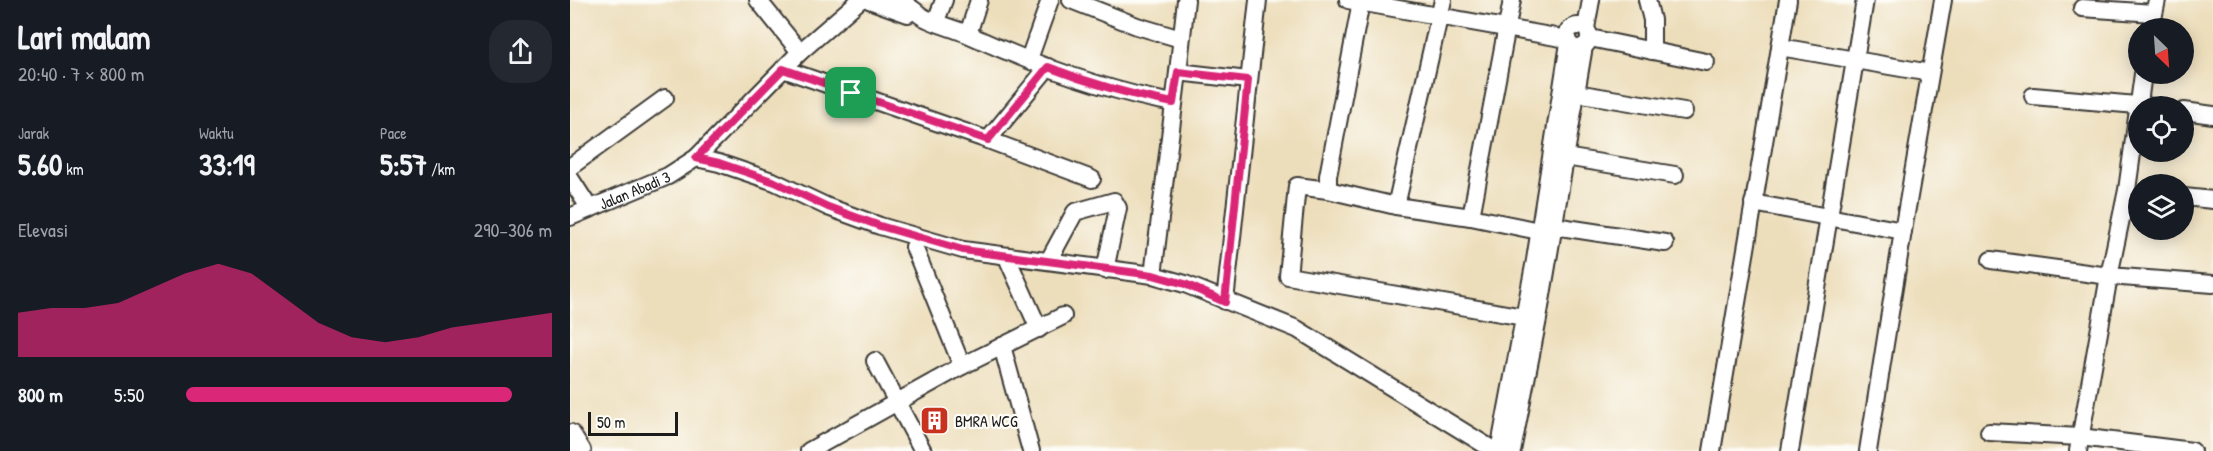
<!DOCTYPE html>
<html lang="id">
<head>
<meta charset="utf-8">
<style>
	:root { --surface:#171b24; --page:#242831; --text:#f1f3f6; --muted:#9ea1a6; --accent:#db2777 }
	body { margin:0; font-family:"Patrick Hand",sans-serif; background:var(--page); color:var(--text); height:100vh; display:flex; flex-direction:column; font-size:22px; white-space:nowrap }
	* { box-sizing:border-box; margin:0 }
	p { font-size:20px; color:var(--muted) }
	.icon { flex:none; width:33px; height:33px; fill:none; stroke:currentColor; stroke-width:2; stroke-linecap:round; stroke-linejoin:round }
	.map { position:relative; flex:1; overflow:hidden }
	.panel { display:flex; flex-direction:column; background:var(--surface); width:570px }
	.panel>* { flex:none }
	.needle { width:39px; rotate:155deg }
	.fabs { position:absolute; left:1558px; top:18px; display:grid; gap:12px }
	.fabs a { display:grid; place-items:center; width:66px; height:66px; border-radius:50%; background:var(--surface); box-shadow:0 3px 15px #0003; font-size:30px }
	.scale { position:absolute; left:18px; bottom:15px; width:90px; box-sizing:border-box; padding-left:6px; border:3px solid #1c1c1c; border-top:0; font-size:16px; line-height:21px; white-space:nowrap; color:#1c1c1c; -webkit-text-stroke:4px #fdfcf7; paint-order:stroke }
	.pin { position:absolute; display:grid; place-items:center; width:51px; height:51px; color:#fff; margin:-26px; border-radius:12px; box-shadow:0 3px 9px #0006 }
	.round { display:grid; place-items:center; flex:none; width:63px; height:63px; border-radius:24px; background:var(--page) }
	.headline { display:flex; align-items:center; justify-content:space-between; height:102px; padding:0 18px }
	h1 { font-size:33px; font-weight:800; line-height:45px }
	.metrics { display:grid; grid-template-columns:repeat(3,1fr); gap:9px; height:102px; padding:6px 18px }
	.metrics div { display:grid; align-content:center }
	.metrics b { font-size:30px; font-weight:800 }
	.metrics small { font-size:16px; font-weight:400 }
	.metrics p { font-size:16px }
	.chart { height:168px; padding:12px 18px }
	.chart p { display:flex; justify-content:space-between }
	.chart svg { width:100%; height:108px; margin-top:6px; fill:var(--accent); opacity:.7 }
	ul { padding:0 18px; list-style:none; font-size:20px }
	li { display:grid; grid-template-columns:96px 72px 1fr; align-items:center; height:45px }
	li i { height:15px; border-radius:8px; background:var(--accent) }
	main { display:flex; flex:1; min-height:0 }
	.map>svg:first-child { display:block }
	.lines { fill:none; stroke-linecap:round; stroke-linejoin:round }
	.minor-casing { stroke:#3b3934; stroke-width:20 }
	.major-casing { stroke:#3b3934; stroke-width:24 }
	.minor { stroke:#fff; stroke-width:16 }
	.major { stroke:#fff; stroke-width:21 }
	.route-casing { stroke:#fff; stroke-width:12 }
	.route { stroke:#db2777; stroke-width:8 }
	.labels { text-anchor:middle; stroke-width:4.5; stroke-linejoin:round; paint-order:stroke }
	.street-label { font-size:16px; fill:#1c1c1c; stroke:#fdfcf7 }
	.poi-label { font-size:16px; fill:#1c1c1c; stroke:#fdfcf7; text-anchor:start }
</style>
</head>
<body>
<main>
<section class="panel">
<div class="headline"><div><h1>Lari malam</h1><p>20:40 · 7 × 800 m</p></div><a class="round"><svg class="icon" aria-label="share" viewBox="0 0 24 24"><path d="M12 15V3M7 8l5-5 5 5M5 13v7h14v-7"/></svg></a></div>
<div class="metrics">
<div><p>Jarak</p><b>5.60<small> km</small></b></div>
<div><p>Waktu</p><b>33:19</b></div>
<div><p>Pace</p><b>5:57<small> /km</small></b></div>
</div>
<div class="chart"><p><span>Elevasi</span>290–306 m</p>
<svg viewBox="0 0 160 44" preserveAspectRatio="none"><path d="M0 44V26L10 24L20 24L30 22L40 16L50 10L60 6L70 10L80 20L90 30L100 36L110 38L120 36L130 32L140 30L150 28L160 26V44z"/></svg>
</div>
<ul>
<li><b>800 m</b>5:50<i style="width:89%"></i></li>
</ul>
</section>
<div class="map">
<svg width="1643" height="451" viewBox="0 0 1643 451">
	<rect width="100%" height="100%" fill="#fdfcf7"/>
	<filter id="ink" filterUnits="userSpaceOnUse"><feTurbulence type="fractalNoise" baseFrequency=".0167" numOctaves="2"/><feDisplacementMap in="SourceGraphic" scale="12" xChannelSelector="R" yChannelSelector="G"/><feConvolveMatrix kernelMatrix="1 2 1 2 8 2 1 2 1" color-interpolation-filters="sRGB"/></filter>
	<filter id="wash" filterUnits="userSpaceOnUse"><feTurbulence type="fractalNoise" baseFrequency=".008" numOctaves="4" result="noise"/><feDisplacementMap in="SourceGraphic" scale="24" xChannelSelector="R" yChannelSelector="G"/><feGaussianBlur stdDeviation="1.35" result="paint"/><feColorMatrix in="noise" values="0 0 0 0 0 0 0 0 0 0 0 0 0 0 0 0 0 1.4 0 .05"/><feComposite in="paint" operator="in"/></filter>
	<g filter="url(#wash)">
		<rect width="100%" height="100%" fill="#eddebb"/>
	</g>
	<g filter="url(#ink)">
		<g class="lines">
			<defs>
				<g id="minor">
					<path d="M188,0L230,52"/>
					<path d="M299,0L338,14"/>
					<path d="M327,0C337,4 342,8 350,15C361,23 384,28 397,34C463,64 532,90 603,103"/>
					<path d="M501,0L567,26L611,39"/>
					<path d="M616,0L608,72L678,80"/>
					<path d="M778,0L997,39"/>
					<path d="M1077,0L1082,20V51"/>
					<path d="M791,2L758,176V190L826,206L901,217L969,231"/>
					<path d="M1512,8L1584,13"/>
					<path d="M366,21L374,0"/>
					<circle cx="1008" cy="37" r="11"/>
					<path d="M1016,28L1021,0"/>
					<path d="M1581,28L1587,0"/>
					<path d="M398,34L409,0"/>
					<path d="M1020,38L1136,62"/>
					<path d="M1210,47L1360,73"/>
					<path d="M459,59L480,0"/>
					<path d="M213,69L418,140L522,179"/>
					<path d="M1006,93L1114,111"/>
					<path d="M1463,96L1578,106"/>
					<path d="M1614,111L1643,115"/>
					<path d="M418,140L478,67"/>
					<path d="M995,157L1105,175"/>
					<path d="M126,158L149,163L205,182L258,207L310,226L393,250L583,275L615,284L727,329L925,451"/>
					<path d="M0,167L95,98"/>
					<path d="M0,178L20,209"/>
					<path d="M758,190L727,186L718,276L965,319"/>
					<path d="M1614,197L1643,200"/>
					<path d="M1183,203L1333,231"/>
					<path d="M826,206L873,0"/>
					<path id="s1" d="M0,217L98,176L126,158L230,52L290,0"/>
					<path d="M901,217L942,0"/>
					<path d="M984,226L1095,243"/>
					<path d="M344,247L392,366"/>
					<path d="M479,260L505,212L544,201L548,208L535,270"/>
					<path d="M1421,260L1539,276L1643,284"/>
					<path d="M439,262L469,329"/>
					<path d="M583,275L608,72"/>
					<path d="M655,301L688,0"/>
					<path d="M432,346L461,451"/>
					<path d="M305,361L353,451"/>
					<path d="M1419,432L1510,437L1622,451"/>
					<path d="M239,451L392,366L493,316"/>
					<path d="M929,451L965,260L999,43"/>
					<path d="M942,451L968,319L1014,46"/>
					<path d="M1142,451L1218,0"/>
					<path d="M1220,451L1295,0"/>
					<path d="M1298,451L1333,231L1373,0"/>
					<path d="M1508,451L1539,276L1557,190L1573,74"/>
				</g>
				<path id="major" d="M0,435L10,451"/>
			</defs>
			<!-- minor casing -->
			<use href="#minor" class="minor-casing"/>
			<!-- major casing -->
			<use href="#major" class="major-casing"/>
			<!-- minor -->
			<use href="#minor" class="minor"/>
			<!-- major -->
			<use href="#major" class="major"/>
		</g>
	</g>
	<g class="lines" filter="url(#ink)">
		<defs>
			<path id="route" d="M478,67C519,83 560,95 603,103L608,72L678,80L655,302L615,284L583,275L393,250L310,226L258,207L205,182L149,163L126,158L213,69L418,140Z"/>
		</defs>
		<!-- route casing -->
		<use href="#route" class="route-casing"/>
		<!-- route -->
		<use href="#route" class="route"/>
	</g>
	<!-- icons -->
	<defs>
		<symbol id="building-square" viewBox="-11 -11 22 22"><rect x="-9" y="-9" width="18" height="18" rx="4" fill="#c8321e" stroke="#fdfcf7"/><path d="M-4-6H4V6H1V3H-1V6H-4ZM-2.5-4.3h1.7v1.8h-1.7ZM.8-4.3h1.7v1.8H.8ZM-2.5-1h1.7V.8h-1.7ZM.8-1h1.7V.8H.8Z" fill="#fff"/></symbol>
	</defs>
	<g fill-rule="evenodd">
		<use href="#building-square" x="348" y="404" width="33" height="33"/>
	</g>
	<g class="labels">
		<!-- street labels -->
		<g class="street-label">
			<text dy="6" stroke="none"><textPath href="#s1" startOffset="70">Jalan Abadi 3</textPath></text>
		</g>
		<!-- poi labels -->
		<g class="poi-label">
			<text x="385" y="427">BMRA WCG</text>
		</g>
	</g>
</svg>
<div class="fabs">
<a><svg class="needle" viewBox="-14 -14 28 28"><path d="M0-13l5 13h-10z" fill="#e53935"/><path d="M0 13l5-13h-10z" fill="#9ea1a6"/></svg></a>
<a><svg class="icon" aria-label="locate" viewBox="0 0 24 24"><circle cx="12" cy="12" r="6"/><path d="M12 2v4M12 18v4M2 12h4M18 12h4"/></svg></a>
<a><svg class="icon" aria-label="layers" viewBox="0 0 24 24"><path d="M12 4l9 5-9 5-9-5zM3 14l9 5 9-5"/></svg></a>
</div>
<div class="scale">50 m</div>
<div class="pin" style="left:281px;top:93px;background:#1e9e55"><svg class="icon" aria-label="arrive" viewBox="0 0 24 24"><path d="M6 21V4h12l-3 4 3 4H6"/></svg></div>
</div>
</main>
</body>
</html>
